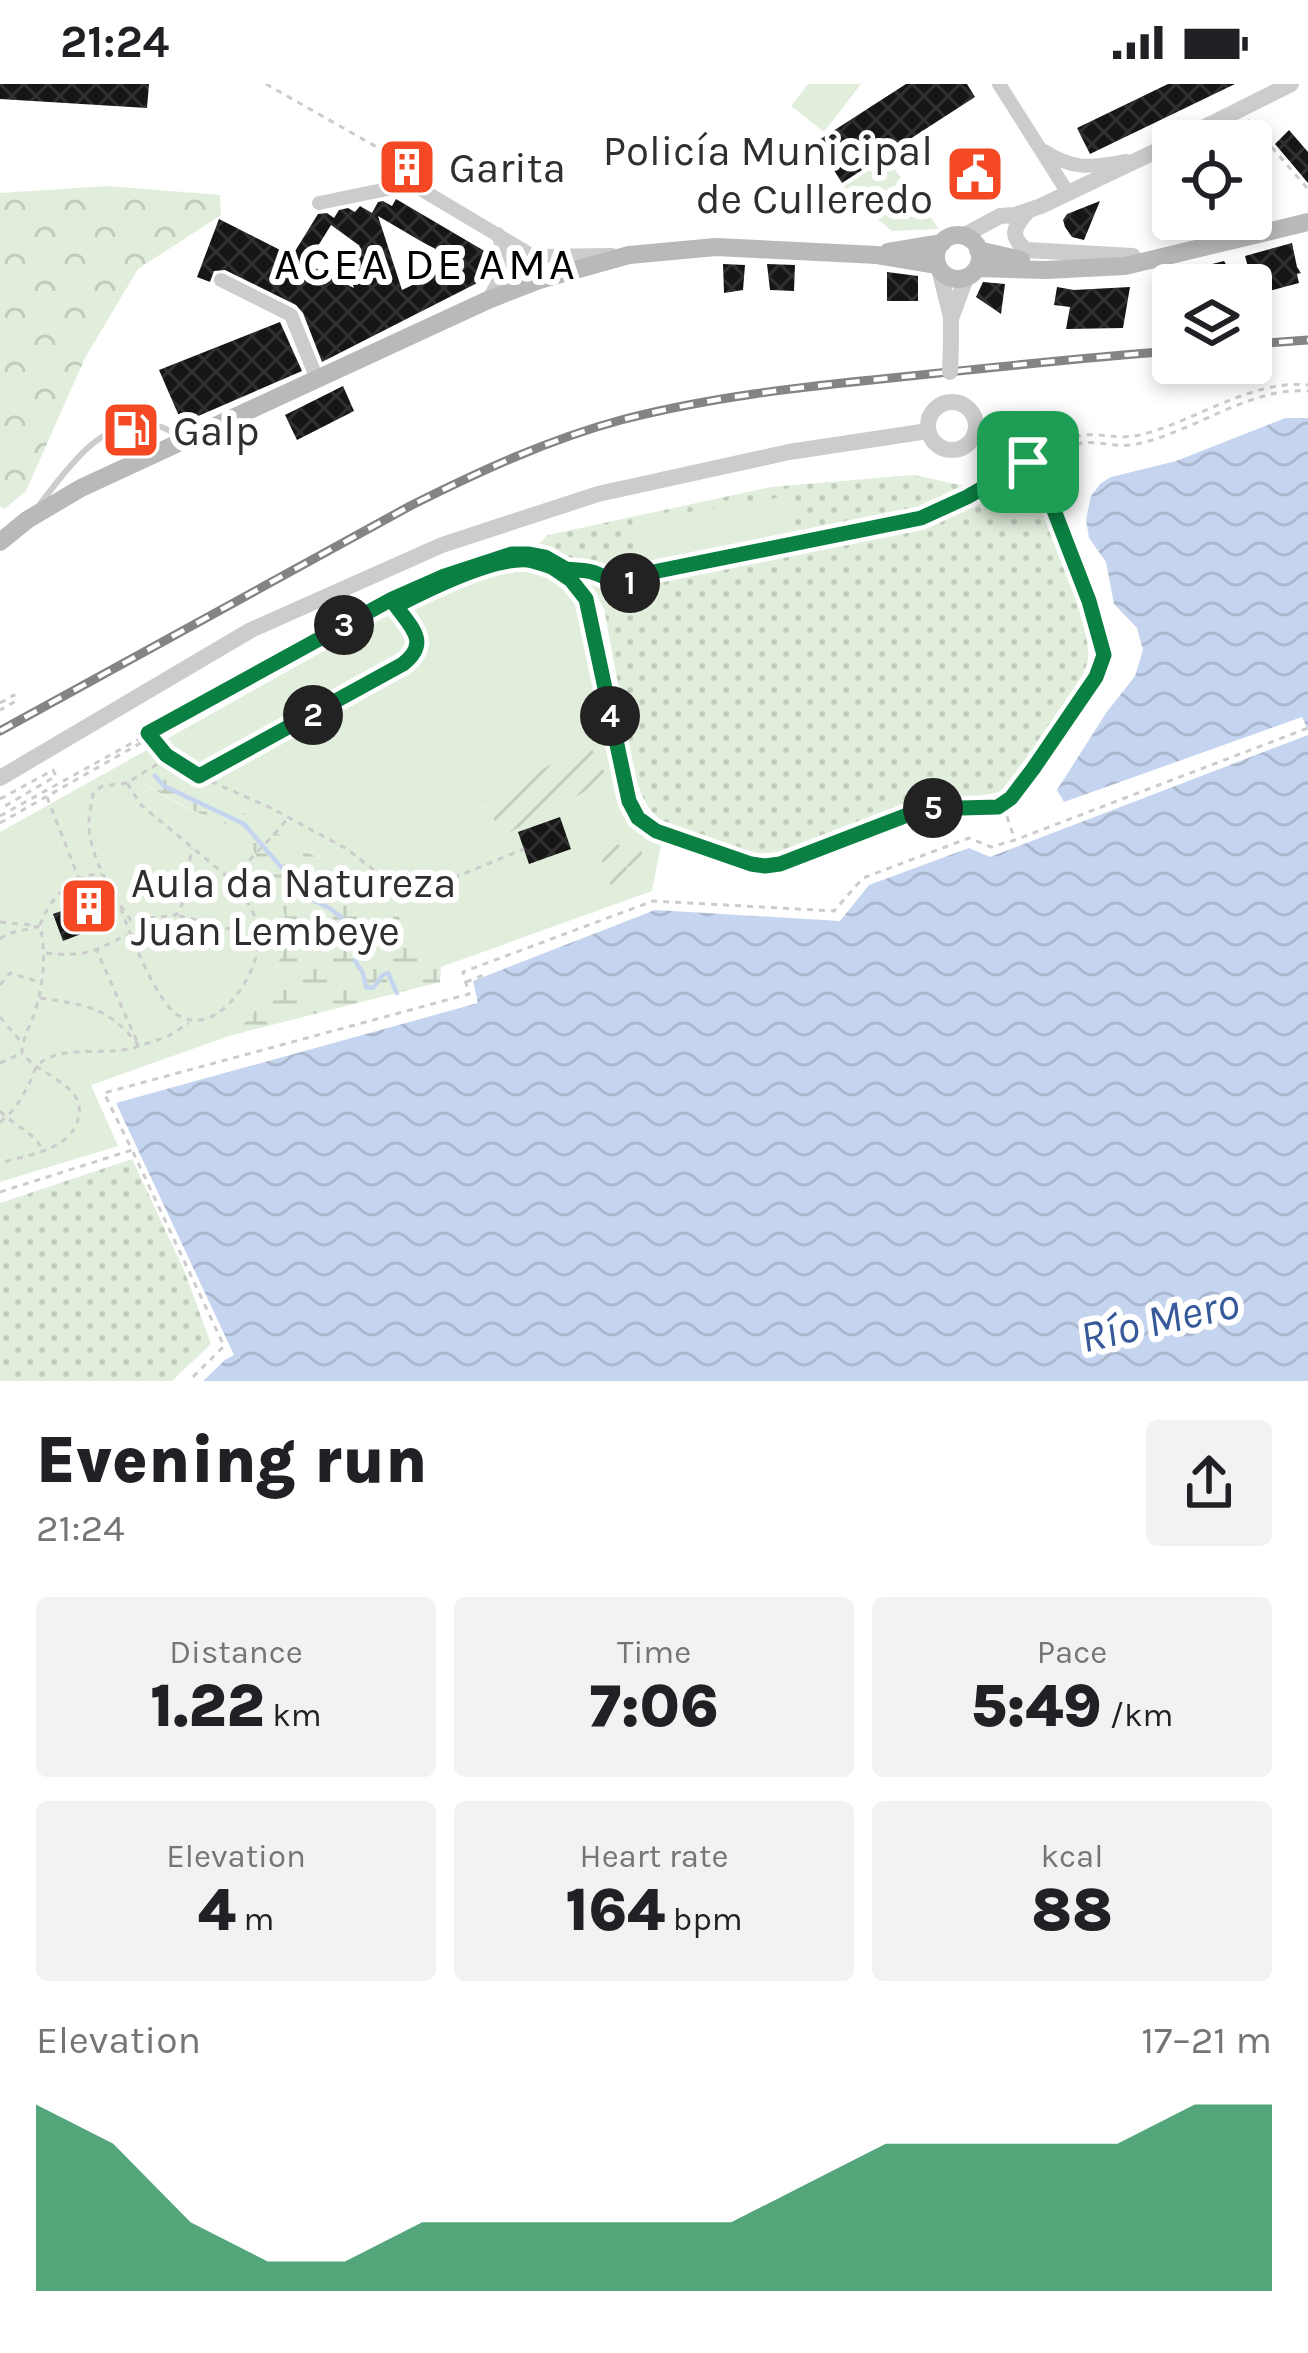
<!DOCTYPE html>
<html lang="en">
<head>
<meta charset="utf-8">
<style>
	:root { --surface:#fff; --page:#f2f2f2; --text:#202124; --muted:#757577; --accent:#0b8043 }
	body { margin:0; font-family:Karla,sans-serif; background:var(--page); color:var(--text); height:100vh; display:flex; flex-direction:column; font-size:45px; white-space:nowrap }
	* { box-sizing:border-box; margin:0 }
	p { font-size:39px; color:var(--muted) }
	.icon { flex:none; width:66px; height:66px; fill:none; stroke:currentColor; stroke-width:2; stroke-linecap:round; stroke-linejoin:round }
	.map { position:relative; height:1297px; overflow:hidden }
	.drawer { display:flex; flex-direction:column; background:var(--surface); flex:1 }
	.drawer>* { flex:none }
	.tools { position:absolute; left:1152px; top:36px; display:grid; gap:24px }
	.tools a { display:grid; place-items:center; width:120px; height:120px; border-radius:12px; background:var(--surface); box-shadow:0 6px 18px #0003; font-size:60px }
	.pin { position:absolute; display:grid; place-items:center; width:102px; height:102px; color:#fff; margin:-51px; border-radius:24px; box-shadow:0 6px 18px #0006 }
	.km { position:absolute; width:60px; height:60px; margin:-30px; border-radius:50%; background:#222; color:#fff; font-size:33px; line-height:60px; text-align:center }
	.round { display:grid; place-items:center; flex:none; width:126px; height:126px; border-radius:12px; background:var(--page) }
	.summary { display:flex; align-items:center; justify-content:space-between; height:204px; padding:0 36px }
	h1 { font-size:66px; font-weight:800; line-height:90px }
	.stats { display:grid; grid-template-columns:repeat(3,1fr); gap:18px; height:204px; padding:12px 36px }
	.stats div { display:grid; align-content:center; border-radius:12px; background:var(--page); text-align:center }
	.stats b { font-size:60px; font-weight:800 }
	.stats small { font-size:33px; font-weight:400 }
	.stats p { font-size:33px }
	.chart { height:336px; padding:24px 36px }
	.chart p { display:flex; justify-content:space-between }
	.chart svg { width:100%; height:216px; margin-top:12px; fill:var(--accent); opacity:.7 }
	.status { display:flex; justify-content:space-between; align-items:center; height:84px; padding:0 60px; background:var(--surface); direction:ltr }
	.status svg { height:33px; fill:currentColor }
	.map>svg:first-child { display:block }
	.grass { fill:url(#grass-dots) }
	.forest { fill:url(#forest-crowns) }
	.wetland { fill:url(#wetland-marsh) }
	.park { fill:#e1eedc }
	.garden { fill:url(#garden-furrows) }
	.water { fill:url(#water-waves) }
	.lines { fill:none; stroke-linecap:round; stroke-linejoin:round }
	.stream { stroke:#c6d5ef; stroke-width:4.5 }
	.building { fill:url(#building-cross-hatch); fill-rule:evenodd }
	.path { stroke:#ccc; stroke-width:3; stroke-dasharray:6 6; stroke-linecap:butt }
	.service { stroke:#ccc; stroke-width:6 }
	.minor { stroke:#ccc; stroke-width:14 }
	.tertiary { stroke:#ccc; stroke-width:16 }
	.secondary { stroke:#b9b9b9; stroke-width:18 }
	.rail-casing { stroke:#848484; stroke-width:9 }
	.rail { stroke:#fff; stroke-width:4.5; stroke-dasharray:14; stroke-linecap:butt }
	.tertiary-bridge { stroke:#ccc; stroke-width:16 }
	.route-casing { stroke:#fff; stroke-width:24 }
	.route { stroke:#0b8043; stroke-width:15 }
	.labels { text-anchor:middle; stroke-width:12; stroke-linejoin:round; paint-order:stroke }
	.poi-label { font-size:42px; fill:#2f2f2f; stroke:#fff; text-anchor:start }
	.neighbourhood-label { font-size:45px; letter-spacing:3px; fill:#000; stroke:#fff }
	.water-label { font-size:45px; font-style:italic; fill:#355999; stroke:#fff }
</style>
</head>
<body>
<div class="status"><b>21:24</b><svg viewBox="0 0 49 12"><path d="M0 12V9h3v3zM5 12V6h3v6zM10 12V3h3v9zM15 12V0h3v12zM26 1h20v11H26zM47 4h2v5h-2z"/></svg></div>
<div class="map">
<svg width="1308" height="1297" viewBox="0 0 1308 1297">
	<defs>
		<pattern id="grass-dots" width="8" height="8" patternUnits="userSpaceOnUse" patternTransform="scale(3)"><rect width="8" height="8" fill="#e1eedc"/><path d="M2 2h.1M6 6h.1" fill="none" stroke="#c1ccbd" stroke-width="1.8" stroke-linecap="round"/></pattern>
		<pattern id="forest-crowns" width="20" height="18" patternUnits="userSpaceOnUse" patternTransform="scale(3)"><rect width="20" height="18" fill="#e1eedc"/><path d="M2 6a3 3 0 1 1 6 0M12 15a3 3 0 1 1 6 0" fill="none" stroke="#c1ccbd"/></pattern>
		<pattern id="wetland-marsh" width="20" height="14" patternUnits="userSpaceOnUse" patternTransform="scale(3)"><rect width="20" height="14" fill="#e1eedc"/><path d="M1 5h8M5 5V1M11 12h8M15 12V8" fill="none" stroke="#c1ccbd"/></pattern>
		<pattern id="garden-furrows" width="10" height="10" patternUnits="userSpaceOnUse" patternTransform="scale(3)"><rect width="10" height="10" fill="#e1eedc"/><path d="M-1 1l2-2M0 10L10 0M9 11l2-2" fill="none" stroke="#c1ccbd"/></pattern>
		<pattern id="water-waves" width="16" height="10" patternUnits="userSpaceOnUse" patternTransform="scale(3)"><rect width="16" height="10" fill="#c6d5ef"/><path d="M0 5q4-4 8 0t8 0" fill="none" stroke="#aab7cd"/></pattern>
		<pattern id="building-cross-hatch" width="8" height="8" patternUnits="userSpaceOnUse" patternTransform="scale(3)"><rect width="8" height="8" fill="#161616"/><path d="M0 0l8 8M0 8l8-8" fill="none" stroke="#303030"/></pattern>
	</defs>
	<rect width="100%" height="100%" fill="#fff"/>
	<!-- grass -->
	<path class="grass" d="M1007,361L1033,388L1034,403C1046,437 1097,551 1087,580C1072,620 1031,669 1006,705C979,717 952,709 924,715C881,723 793,775 757,769C739,766 721,757 704,752C662,738 653,740 636,697L604,525L588,495L562,473L535,464L548,451L771,403L914,391L965,402L991,389Z
		M132,1075L184,1186L211,1260L172,1297H0V1119Z"/>
	<!-- forest -->
	<path class="forest" d="M108,102L220,111L221,131L138,185L85,274L26,407L4,425L0,422V109Z"/>
	<!-- wetland -->
	<path class="wetland" d="M161,687L242,728L362,801L389,821L441,883L440,898L229,952L250,934L259,920L284,866L286,850L273,806L267,789L240,746L194,727L143,700Z"/>
	<!-- park -->
	<path class="park" d="M808,0H861L824,48L791,22Z
		M887,75L939,145L892,147L840,105Z
		M788,412L791,455L640,484L632,437Z
		M529,483C559,491 576,505 588,534L623,719C633,737 643,749 662,756L652,807L441,883L389,821L362,801L242,728L161,688L144,701L193,727L240,745L267,789L285,830L284,866L259,920L250,934L229,952L91,1001L118,1062L0,1098V748L381,535L476,495L508,484Z"/>
	<!-- garden -->
	<path class="garden" d="M589,660L608,695L503,752L484,717Z
		M619,760L622,768L639,761L647,782L630,788L623,770L630,795L611,802L599,767Z"/>
	<!-- water -->
	<path class="water" d="M1285,334H1308V646L1302,633L1064,718L1057,706L1106,629L1135,592L1143,566L1137,544L1114,520L1106,478L1089,454L1086,436L1091,412L1100,400L1111,393L1176,377Z
		M1308,651V1297H203L225,1276L234,1271L116,1019L478,919L473,897L655,826L840,837L869,801L969,764L990,773Z"/>
	<g class="lines">
		<!-- stream -->
		<path class="stream" d="M155,692L164,702L244,740L307,813L331,825L362,850L364,860L355,877L363,889L366,903L373,904L383,891L388,889L397,909"/>
	</g>
	<!-- building -->
	<path class="building" d="M0,0H149L147,24L0,15Z
		M906,0H967L975,13L842,99L816,58Z
		M1168,0H1235L1090,70L1077,44Z
		M1289,46L1308,68V99L1275,60Z
		M988,72L996,94L976,102L968,80Z
		M396,115L493,172L492,186L487,194L322,278L303,229L296,221L225,186L214,187L210,198L197,193L219,135L292,172L318,130L327,129L334,134L339,126L348,124L355,128L360,122L372,129L378,118L383,117L392,122ZM378,132L424,159L461,178L402,206ZM331,141L360,162L341,168L354,204L307,180Z
		M1100,117L1084,156L1072,153L1065,143L1063,136L1067,130Z
		M1292,159L1297,183L1301,189L1297,190L1299,199L1265,208L1262,199L1253,202L1245,172Z
		M1224,177L1239,201H1195L1194,197L1173,201L1169,205L1172,190Z
		M723,180L745,181L743,206L724,209Z
		M767,180L795,181L794,207L770,206Z
		M887,188L918,192V217H887Z
		M983,198L1005,200L1001,230L976,213Z
		M1057,203L1074,206L1130,203L1123,244L1066,245L1070,223L1054,221Z
		M280,238L302,287L182,339L159,286Z
		M343,302L354,327L297,356L285,331Z
		M560,733L571,765L529,780L518,748Z
		M90,796L107,840L63,857L53,830L78,821L72,803Z"/>
	<g class="lines">
		<!-- path -->
		<path class="path" d="M266,0L403,78L401,81L406,85
			M1248,36L1308,105
			M976,337L1074,338V345H1010L1022,372L1047,392
			M572,486C592,488 608,498 627,501L643,490L921,434L967,413L1029,378L1063,367
			M0,619L14,611L16,617L0,626
			M155,655L166,671L194,690L269,723L347,765L403,809L424,806L524,765
			M199,692L403,580C430,559 413,545 397,523
			M127,699L102,702L93,710C92,719 89,729 89,739C88,769 113,813 131,836L176,831L182,821L192,764
			M47,713L81,800
			M0,715L53,686L56,692L0,725
			M1003,721L1015,756
			M0,732L392,515L484,478L511,470L545,473L574,491L594,520L631,705L643,730L660,742L763,776L778,774L922,719L994,718L1009,708L1095,584L1096,561L1039,401C1039,382 1049,365 1067,356C1089,344 1116,357 1140,351C1194,338 1252,295 1308,301
			M0,739L153,652L425,507L505,478L529,476L552,483L571,496L586,515L629,717L638,734L656,747L751,780L765,782L780,780L923,725L998,723L1011,714L1033,685L1096,593L1104,571L1102,558L1089,517L1045,403C1048,388 1054,373 1068,364C1087,352 1110,364 1131,361C1188,352 1250,302 1308,307
			M234,795C250,773 270,757 287,735
			M121,824C128,847 157,917 176,930C217,958 262,887 259,849C257,830 245,814 235,799L141,721L127,699L159,679H178
			M179,832C206,837 229,848 257,847
			M0,838L32,841
			M40,841C49,815 73,789 102,790
			M0,855L7,850L40,842C47,872 43,902 34,931C29,944 22,955 22,969C36,987 62,994 75,1012C79,1018 80,1025 79,1031C74,1066 27,1071 0,1079
			M46,869C83,873 96,868 127,850
			M466,898L486,890
			M0,901L10,889L39,898
			M40,914C87,921 109,923 139,962L167,953L189,939
			M0,933L22,959
			M0,979L20,970
			M0,1027C13,1041 33,1047 42,1065
			M0,1038C14,1028 21,1015 29,1000C30,998 35,984 37,982C59,958 111,974 139,962L97,867
			M133,1068L224,1262L189,1297
			M0,1108L132,1066L104,1009L469,910L463,888L653,817L834,827L863,794L969,754L991,763L1015,756L1308,644"/>
		<!-- service -->
		<path class="service" d="M40,420C66,387 98,338 146,339C157,339 172,348 182,353"/>
		<!-- minor -->
		<path class="minor" d="M999,0L1068,109
			M1044,67C1075,87 1091,83 1126,77
			M319,119L412,100L533,172L612,171
			M221,196L291,231L317,295
			M525,202L513,192L508,181L533,172L538,182L539,196
			M488,216L508,181L498,150"/>
		<!-- tertiary -->
		<path class="tertiary" d="M1177,57L1291,0
			M1027,128C1014,143 1009,152 1026,166L1133,172
			M963,152L1000,132L1015,131L1041,122L1173,59
			M939,185L951,233V257
			M952,232L966,194
			M928 342a24 24 0 1 1 48 0a24 24 0 1 1-48 0Z
			M0,694L251,546L442,461L598,410L789,368L928,347"/>
		<!-- secondary -->
		<path class="secondary" d="M936 173a22 22 0 1 1 44 0a22 22 0 1 1-44 0Z
			M978,166L1021,176
			M888,168L942,159
			M977,184L1046,186L1125,182L1308,138
			M0,458L27,436L81,404L488,216L539,196L629,171L716,163L877,171L937,181"/>
		<defs>
			<path id="rail" d="M1251,260L1308,256
				M0,647L410,422C478,388 547,356 621,336C710,313 800,303 891,294C985,284 1079,274 1173,267"/>
		</defs>
		<!-- rail casing -->
		<use href="#rail" class="rail-casing"/>
		<!-- rail -->
		<use href="#rail" class="rail"/>
		<!-- tertiary-bridge -->
		<path class="tertiary-bridge" d="M950,288L951,257"/>
	</g>
	<g class="lines">
		<defs>
			<path id="route" d="M1028,378L967,413L921,434L643,490L627,501C613,499 605,492 592,488C580,485 567,486 555,484C546,482 537,477 528,476C494,473 427,506 396,522C412,544 430,559 403,580L199,692L166,671L148,649L392,515L442,493L512,470H529L545,473L566,485L552,483L571,496L586,515L629,717L638,734L656,747L751,780L765,782L780,780L923,725L998,723L1011,714L1033,685L1096,593L1104,571L1089,517L1045,403L1047,392L1028,378"/>
		</defs>
		<!-- route casing -->
		<use href="#route" class="route-casing"/>
		<!-- route -->
		<use href="#route" class="route"/>
	</g>
	<!-- icons -->
	<defs>
		<symbol id="building-square" viewBox="-11 -11 22 22"><rect x="-9" y="-9" width="18" height="18" rx="4" fill="#f54923" stroke="#fff"/><path d="M-4-6H4V6H1V3H-1V6H-4ZM-2.5-4.3h1.7v1.8h-1.7ZM.8-4.3h1.7v1.8H.8ZM-2.5-1h1.7V.8h-1.7ZM.8-1h1.7V.8H.8Z" fill="#fff"/></symbol>
		<symbol id="civic-square" viewBox="-11 -11 22 22"><rect x="-9" y="-9" width="18" height="18" rx="4" fill="#f54923" stroke="#fff"/><path d="M-.6-6.5H3V-4.5H.6V-3L4-1V1h2V6H-6V1h2V-1L-.6-3ZM-1.2 2.5V6h2.4V2.5Z" fill="#fff"/></symbol>
		<symbol id="fuel-square" viewBox="-11 -11 22 22"><rect x="-9" y="-9" width="18" height="18" rx="4" fill="#f54923" stroke="#fff"/><path d="M-5.5-6h7V0h2V4h1.3V-2.5L3-4.5l.8-.8L6-3V5H2.5V1h-1V6h-7ZM-4.2-4.7v3.2H.2V-4.7Z" fill="#fff"/></symbol>
	</defs>
	<g fill-rule="evenodd">
		<use href="#building-square" x="374" y="50" width="66" height="66"/>
		<use href="#civic-square" x="942" y="57" width="66" height="66"/>
		<use href="#fuel-square" x="98" y="313" width="66" height="66"/>
		<use href="#building-square" x="56" y="789" width="66" height="66"/>
	</g>
	<g class="labels">
		<!-- poi labels -->
		<g class="poi-label">
			<text x="933" y="81" text-anchor="end">Policía Municipal<tspan x="933" dy="48">de Culleredo</tspan></text>
			<text x="449" y="98">Garita</text>
			<text x="173" y="361">Galp</text>
			<text x="131" y="813">Aula da Natureza<tspan x="131" dy="48">Juan Lembeye</tspan></text>
		</g>
		<!-- neighbourhood labels -->
		<g class="neighbourhood-label">
			<text x="426" y="195">ACEA DE AMA</text>
		</g>
		<!-- water labels -->
		<g class="water-label">
			<text transform="translate(1159 1235) rotate(-13)" y="16">Río Mero</text>
		</g>
	</g>
</svg>
<div class="tools">
<a><svg class="icon" aria-label="locate" viewBox="0 0 24 24"><circle cx="12" cy="12" r="6"/><path d="M12 2v4M12 18v4M2 12h4M18 12h4"/></svg></a>
<a><svg class="icon" aria-label="layers" viewBox="0 0 24 24"><path d="M12 4l9 5-9 5-9-5zM3 14l9 5 9-5"/></svg></a>
</div>
<div class="pin" style="left:1028px;top:378px;background:#1e9e55"><svg class="icon" aria-label="arrive" viewBox="0 0 24 24"><path d="M6 21V4h12l-3 4 3 4H6"/></svg></div>
<b class="km" style="left:630px;top:499px">1</b>
<b class="km" style="left:313px;top:631px">2</b>
<b class="km" style="left:344px;top:541px">3</b>
<b class="km" style="left:610px;top:632px">4</b>
<b class="km" style="left:933px;top:724px">5</b>
</div>
<section class="drawer">
<div class="summary"><div><h1>Evening run</h1><p>21:24</p></div><a class="round"><svg class="icon" aria-label="share" viewBox="0 0 24 24"><path d="M12 15V3M7 8l5-5 5 5M5 13v7h14v-7"/></svg></a></div>
<div class="stats">
<div><p>Distance</p><b>1.22<small> km</small></b></div>
<div><p>Time</p><b>7:06</b></div>
<div><p>Pace</p><b>5:49<small> /km</small></b></div>
</div>
<div class="stats">
<div><p>Elevation</p><b>4<small> m</small></b></div>
<div><p>Heart rate</p><b>164<small> bpm</small></b></div>
<div><p>kcal</p><b>88</b></div>
</div>
<div class="chart"><p><span>Elevation</span>17–21 m</p>
<svg viewBox="0 0 160 44" preserveAspectRatio="none"><path d="M0 44V6L10 14L20 30L30 38L40 38L50 30L60 30L70 30L80 30L90 30L100 22L110 14L120 14L130 14L140 14L150 6L160 6V44z"/></svg>
</div>
</section>
</body>
</html>
